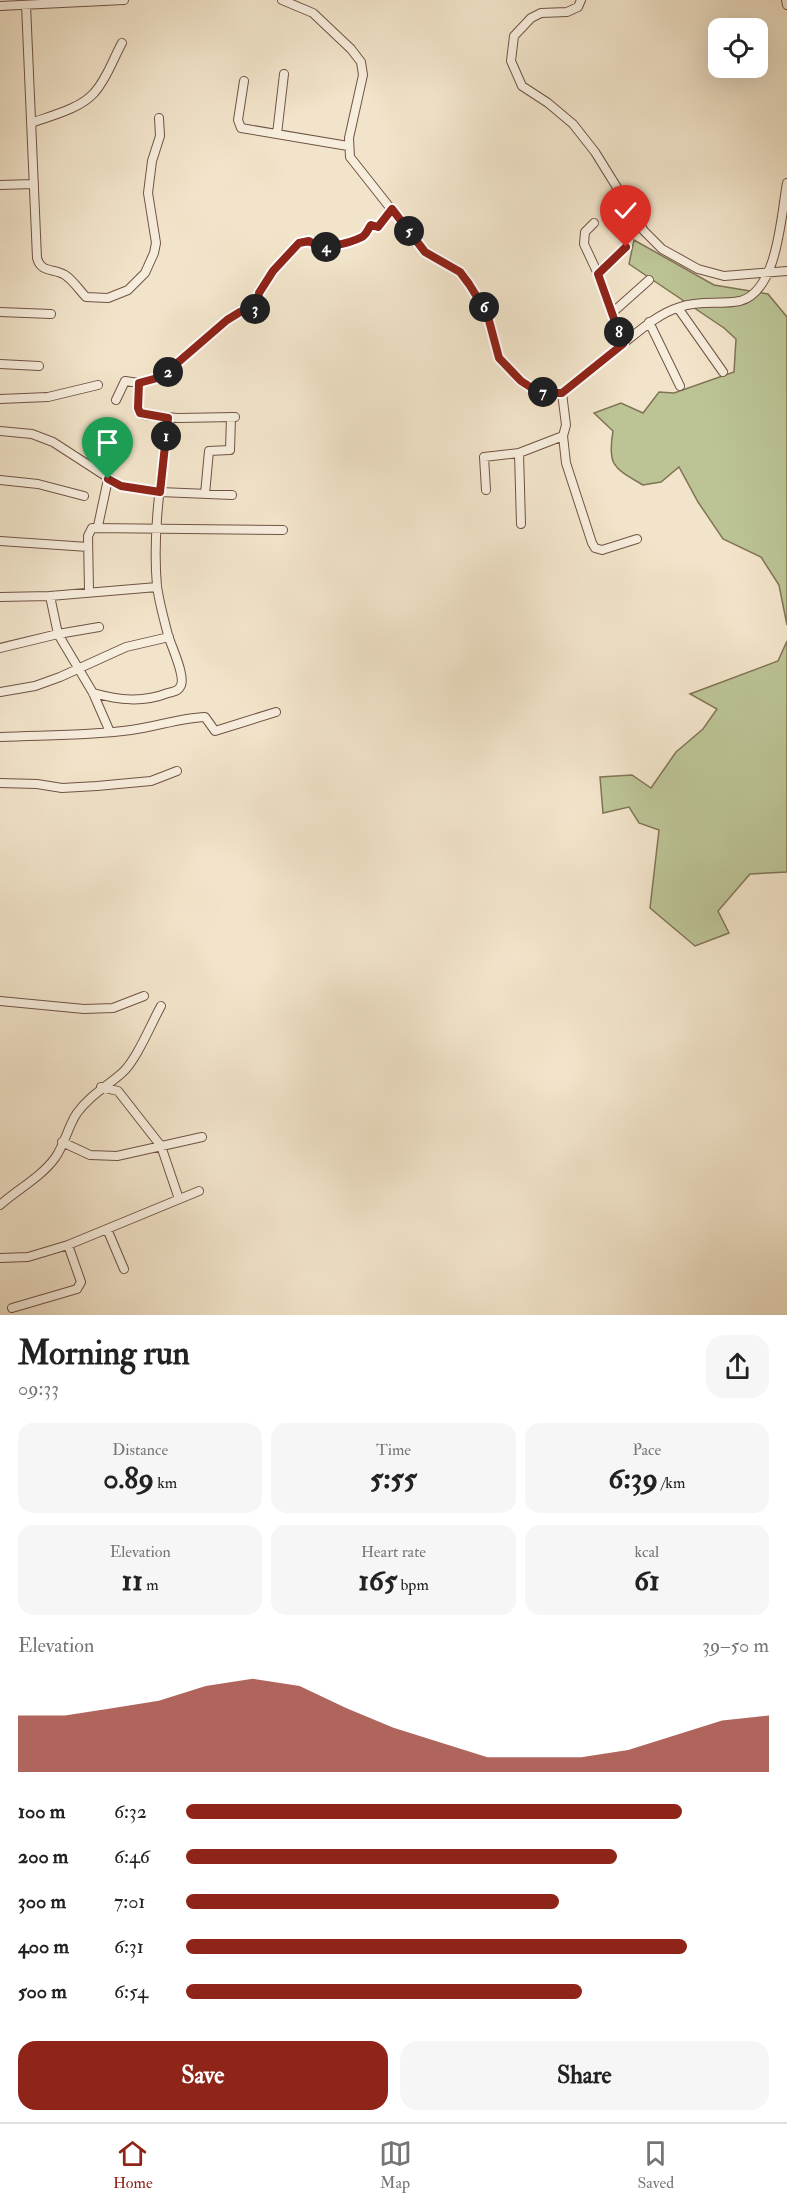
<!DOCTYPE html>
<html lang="en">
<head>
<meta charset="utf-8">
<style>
	:root { --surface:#fff; --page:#f6f6f6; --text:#222; --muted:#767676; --line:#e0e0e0; --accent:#8f2418 }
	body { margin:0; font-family:"IM FELL Double Pica",serif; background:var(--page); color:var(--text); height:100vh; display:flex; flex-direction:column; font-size:22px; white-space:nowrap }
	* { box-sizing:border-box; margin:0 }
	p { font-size:20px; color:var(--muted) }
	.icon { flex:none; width:33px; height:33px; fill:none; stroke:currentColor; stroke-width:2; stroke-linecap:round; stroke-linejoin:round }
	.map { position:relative; height:1315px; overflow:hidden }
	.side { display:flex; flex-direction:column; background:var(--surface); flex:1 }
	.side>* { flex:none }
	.fabs { position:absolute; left:708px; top:18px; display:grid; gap:12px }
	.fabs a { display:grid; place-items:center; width:60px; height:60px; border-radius:12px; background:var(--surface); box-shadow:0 6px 24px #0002; font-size:30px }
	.pin { position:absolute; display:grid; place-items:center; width:51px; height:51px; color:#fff; margin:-62px -26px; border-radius:50% 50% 50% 0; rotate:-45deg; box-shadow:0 0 6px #0007 }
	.pin .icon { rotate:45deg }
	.km { position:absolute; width:30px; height:30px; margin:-15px; border-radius:50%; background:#222; color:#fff; font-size:16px; line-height:30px; text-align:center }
	.round { display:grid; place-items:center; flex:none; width:63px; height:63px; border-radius:18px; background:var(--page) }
	.head { display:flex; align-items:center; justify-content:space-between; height:102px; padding:0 18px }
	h1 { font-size:33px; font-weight:800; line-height:45px }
	.stats { display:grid; grid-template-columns:repeat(3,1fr); gap:9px; height:102px; padding:6px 18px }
	.stats div { display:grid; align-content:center; border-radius:15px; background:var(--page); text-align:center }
	.stats b { font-size:30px; font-weight:800 }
	.stats small { font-size:16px; font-weight:400 }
	.stats p { font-size:16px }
	.chart { height:168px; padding:12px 18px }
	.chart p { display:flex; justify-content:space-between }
	.chart svg { width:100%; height:108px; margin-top:6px; fill:var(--accent); opacity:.7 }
	.primary-button { display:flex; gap:12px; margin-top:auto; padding:12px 18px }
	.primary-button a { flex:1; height:69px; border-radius:18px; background:var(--accent); color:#fff; font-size:24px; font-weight:800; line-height:69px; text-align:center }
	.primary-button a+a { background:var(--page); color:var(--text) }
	ul { padding:0 18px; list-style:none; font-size:20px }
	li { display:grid; grid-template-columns:96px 72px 1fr; align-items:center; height:45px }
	li i { height:15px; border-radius:8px; background:var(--accent) }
	.tab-bar { display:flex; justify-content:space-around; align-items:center; height:84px; border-top:2px solid var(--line); background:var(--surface); font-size:16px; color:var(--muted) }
	.tab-bar a { display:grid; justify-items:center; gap:3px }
	.tab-bar .current { color:var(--accent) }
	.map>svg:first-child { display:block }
	.green { fill:#bcc496; stroke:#807456; stroke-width:1.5 }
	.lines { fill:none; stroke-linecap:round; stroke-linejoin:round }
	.street-casing { stroke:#705344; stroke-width:10 }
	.street { stroke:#f7eddd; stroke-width:8 }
	.route-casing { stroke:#fff; stroke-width:12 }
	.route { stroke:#8f2418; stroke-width:8 }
</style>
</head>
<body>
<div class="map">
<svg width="787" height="1315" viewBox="0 0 787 1315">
	<rect width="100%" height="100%" fill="#f2e4ca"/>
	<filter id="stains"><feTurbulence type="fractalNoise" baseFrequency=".00333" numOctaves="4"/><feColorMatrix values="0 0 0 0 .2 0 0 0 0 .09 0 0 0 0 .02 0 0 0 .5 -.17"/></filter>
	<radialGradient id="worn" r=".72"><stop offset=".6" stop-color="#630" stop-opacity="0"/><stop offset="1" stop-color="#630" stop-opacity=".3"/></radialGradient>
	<!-- green -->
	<path class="green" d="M634,240L714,285L768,294L787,317V625L779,585L761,557L723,539L698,502L679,467L661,482L643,485C614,468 607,466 613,431L594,413L621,403L643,413L659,392L674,393L734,372L736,339L724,328L629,264Z
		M787,641V872L750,874L718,911L729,933L695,946L650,908L659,830L639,823L629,807L603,813L600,777L632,775L651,788L676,752L703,729L717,709L690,694L778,661Z"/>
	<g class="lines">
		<defs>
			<path id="street" d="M282,0L313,13L351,49L361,62L363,75L349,138L350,157L425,252L460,272L469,284L487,313L499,358L508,368L521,382L535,390L547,393H562C581,377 600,362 619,347C638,332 657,314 680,307C700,300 720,305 740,301C778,291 781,215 787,183
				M581,0L578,7L567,12L541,13L531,18L514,36L511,61L522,86L548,103L573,124L595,152L644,231L662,249L698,269L724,276L787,271
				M786,0L787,5
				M26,5L37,258C41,273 53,268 65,275C73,280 80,291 86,297L108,298L128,290L145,273L154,253L156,243L148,193L152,161L160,136L159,118
				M0,6L124,0
				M244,81L238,120L241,128L348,146
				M31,123C50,116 80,109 94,93C107,79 113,59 122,43
				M277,134L284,74
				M0,185L34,184
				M594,223L585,232L584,244L598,274L623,344
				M598,274L626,247
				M678,308L723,372
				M0,312L51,314
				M612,313L649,280
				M649,322L680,386
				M0,364L39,366
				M139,383L138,408L140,413L144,415L178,418L235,417
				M562,393L566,425L563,436L566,463L592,543L595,548L602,550L637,539
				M0,399L48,397L98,385
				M116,400L125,381L139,383L161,377L227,320L240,312L257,308L259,293L273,271L299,243L309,241C322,250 348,244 362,237C366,235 368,229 371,226L378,227L392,209
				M0,431L32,434L53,442L121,486L160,492L232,495
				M519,453L521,524
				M0,480L38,484L84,496
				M486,490L484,457L519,453L563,436
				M205,494L209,451L230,450L231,417
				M98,526L108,479
				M0,541L88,547
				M89,591L88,536L92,528L283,530
				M50,596L58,634L93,693L110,732
				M0,597L50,596L157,587
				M0,648L58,634L99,627
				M0,692L35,686L60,677L126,647L169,637
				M93,693C119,700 142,703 168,693C173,692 178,691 180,687C187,678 171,646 168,635C164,619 159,602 157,586C152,531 162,473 168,418
				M0,737C44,735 87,736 131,730C156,727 179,718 205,717L215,731L276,712
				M0,783L37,784L62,788L97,786L151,781L177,771
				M0,1001L84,1009L113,1008L144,996
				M101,1087L118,1091L161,1146L179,1199
				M62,1142L90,1155L117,1156L202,1137
				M0,1205C18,1189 41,1177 55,1158C65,1144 68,1126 77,1113C90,1095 106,1087 122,1073C136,1061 151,1024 161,1006
				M107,1229L124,1269
				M0,1258L28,1257L68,1245L199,1191
				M12,1308L77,1289L81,1282L68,1245"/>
		</defs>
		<!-- street casing -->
		<use href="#street" class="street-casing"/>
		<!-- street -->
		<use href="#street" class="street"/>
	</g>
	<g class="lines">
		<defs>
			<path id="route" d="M108,479L121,486L160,492L168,418L140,413L138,408L139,383L161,377L227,320L240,312L257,308L259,293L273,271L299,243L309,241C322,250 348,244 362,237C366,235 368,229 371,225L378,227L392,209L425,252L460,272L469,284L487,313L499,358L521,381L535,390L547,393H562L623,344L598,274L626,247"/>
		</defs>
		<!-- route casing -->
		<use href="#route" class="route-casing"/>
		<!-- route -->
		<use href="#route" class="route"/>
	</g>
	<rect width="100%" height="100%" filter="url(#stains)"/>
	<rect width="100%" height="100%" fill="url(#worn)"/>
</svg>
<div class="fabs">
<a><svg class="icon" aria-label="locate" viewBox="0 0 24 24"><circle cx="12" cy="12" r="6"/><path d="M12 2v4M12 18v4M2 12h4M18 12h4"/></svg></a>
</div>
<div class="pin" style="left:108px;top:479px;background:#1e9e55"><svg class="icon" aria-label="arrive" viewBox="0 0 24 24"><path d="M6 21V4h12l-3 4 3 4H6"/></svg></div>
<div class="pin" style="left:626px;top:247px;background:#d93025"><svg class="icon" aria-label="check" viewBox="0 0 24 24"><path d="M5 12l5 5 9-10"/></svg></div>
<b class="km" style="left:166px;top:436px">1</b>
<b class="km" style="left:168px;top:372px">2</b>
<b class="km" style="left:255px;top:309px">3</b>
<b class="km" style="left:326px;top:247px">4</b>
<b class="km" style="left:409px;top:231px">5</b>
<b class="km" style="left:484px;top:307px">6</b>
<b class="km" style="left:543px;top:392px">7</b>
<b class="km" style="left:619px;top:332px">8</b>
</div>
<section class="side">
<div class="head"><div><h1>Morning run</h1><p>09:33</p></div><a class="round"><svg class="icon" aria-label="share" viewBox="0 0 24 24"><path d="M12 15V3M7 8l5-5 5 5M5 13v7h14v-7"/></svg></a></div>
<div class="stats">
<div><p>Distance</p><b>0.89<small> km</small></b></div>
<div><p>Time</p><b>5:55</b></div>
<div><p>Pace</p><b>6:39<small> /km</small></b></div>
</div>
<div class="stats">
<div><p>Elevation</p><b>11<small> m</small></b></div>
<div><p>Heart rate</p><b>165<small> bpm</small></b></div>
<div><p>kcal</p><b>61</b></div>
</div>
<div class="chart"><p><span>Elevation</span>39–50 m</p>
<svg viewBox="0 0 160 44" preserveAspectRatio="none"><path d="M0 44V21L10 21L20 18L30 15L40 9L50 6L60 9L70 18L80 26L90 32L100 38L110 38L120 38L130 35L140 29L150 23L160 21V44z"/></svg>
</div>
<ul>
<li><b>100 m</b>6:32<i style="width:85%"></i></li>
<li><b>200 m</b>6:46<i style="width:74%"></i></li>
<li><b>300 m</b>7:01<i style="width:64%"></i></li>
<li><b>400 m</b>6:31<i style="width:86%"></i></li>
<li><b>500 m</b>6:54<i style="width:68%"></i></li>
</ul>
<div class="primary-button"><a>Save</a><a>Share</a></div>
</section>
<nav class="tab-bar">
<a class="current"><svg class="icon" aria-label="home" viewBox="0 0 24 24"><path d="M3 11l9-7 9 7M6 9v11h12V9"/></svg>Home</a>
<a><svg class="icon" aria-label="map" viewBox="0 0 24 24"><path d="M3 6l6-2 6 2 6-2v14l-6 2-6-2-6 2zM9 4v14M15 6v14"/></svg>Map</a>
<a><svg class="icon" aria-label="saved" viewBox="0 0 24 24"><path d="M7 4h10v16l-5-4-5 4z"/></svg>Saved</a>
</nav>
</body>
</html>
